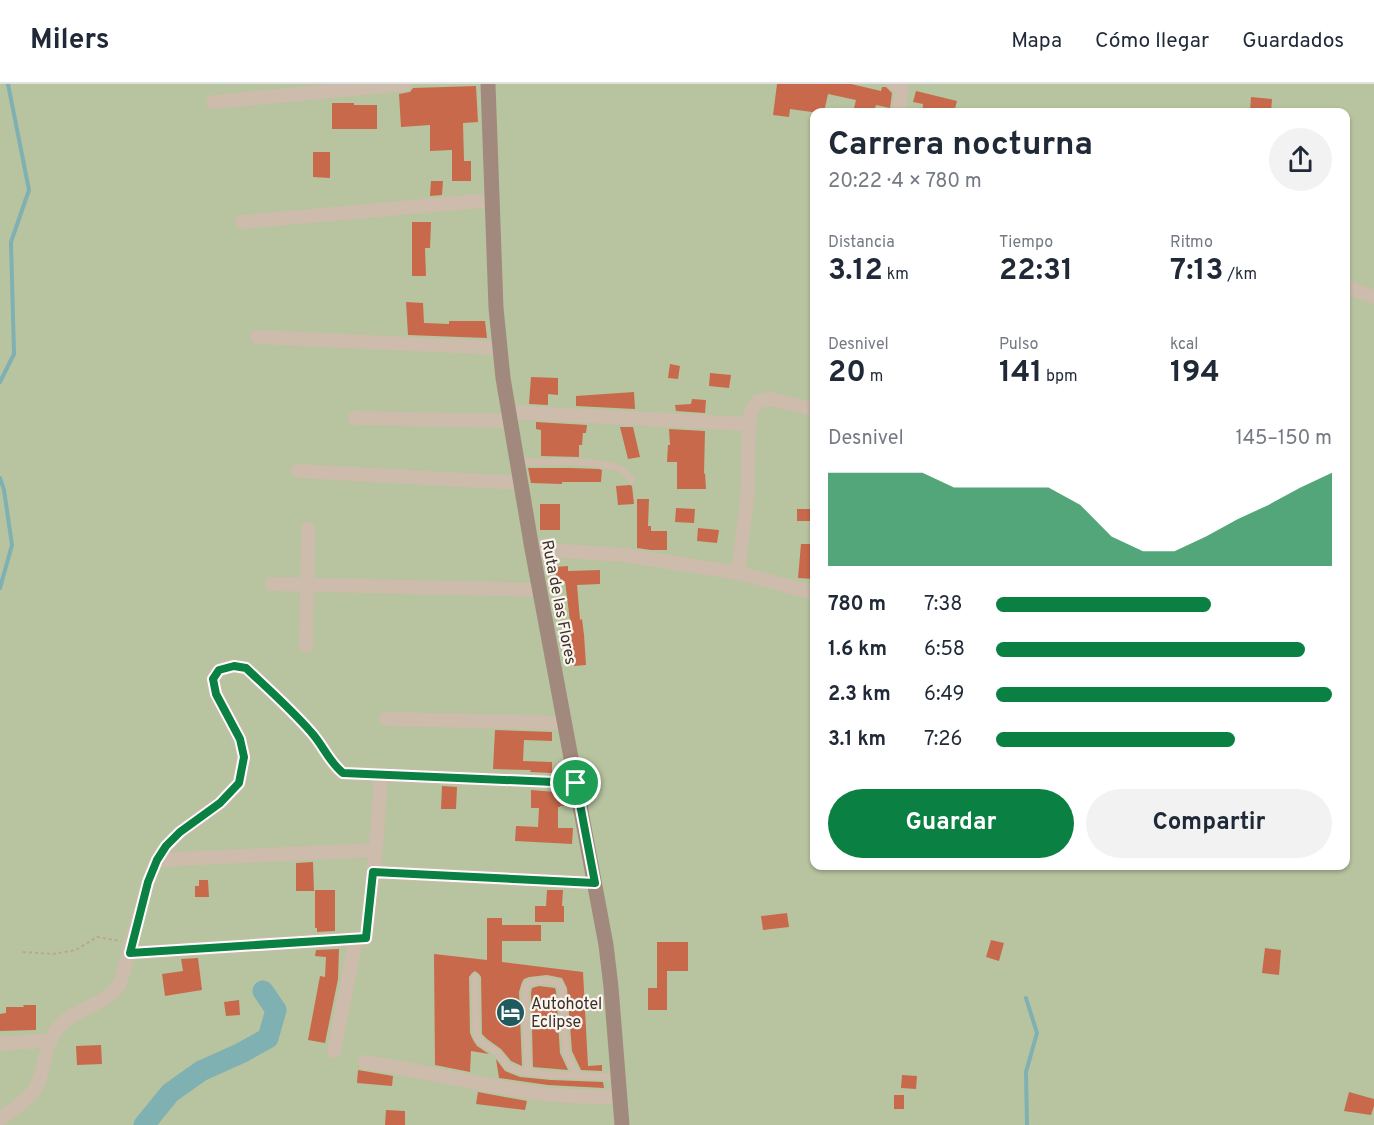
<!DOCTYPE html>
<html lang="es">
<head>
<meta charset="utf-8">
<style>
	:root { --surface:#fff; --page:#f2f2f3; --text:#1f2937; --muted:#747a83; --line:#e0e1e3; --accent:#0b8043 }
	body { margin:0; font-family:Overpass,sans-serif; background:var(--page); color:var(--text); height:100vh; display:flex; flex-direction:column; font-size:22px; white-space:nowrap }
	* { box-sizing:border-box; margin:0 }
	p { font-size:20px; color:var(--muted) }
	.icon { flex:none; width:33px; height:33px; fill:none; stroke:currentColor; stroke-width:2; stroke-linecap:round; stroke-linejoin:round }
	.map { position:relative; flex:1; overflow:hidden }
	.side { position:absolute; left:810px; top:24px; width:540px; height:762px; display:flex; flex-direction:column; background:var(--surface); border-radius:12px; box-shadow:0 2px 4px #0004 }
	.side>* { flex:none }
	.pin { position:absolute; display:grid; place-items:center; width:51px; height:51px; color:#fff; margin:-26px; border:3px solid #fff; border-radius:50%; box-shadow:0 2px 6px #0007 }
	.round { display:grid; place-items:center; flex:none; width:63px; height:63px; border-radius:32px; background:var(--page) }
	.summary { display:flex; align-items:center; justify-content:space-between; height:102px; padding:0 18px }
	h1 { font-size:33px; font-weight:700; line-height:45px }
	.figures { display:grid; grid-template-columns:repeat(3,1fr); gap:9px; height:102px; padding:6px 18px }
	.figures div { display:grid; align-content:center }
	.figures b { font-size:30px; font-weight:700 }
	.figures small { font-size:16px; font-weight:400 }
	.figures p { font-size:16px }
	.chart { height:168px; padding:12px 18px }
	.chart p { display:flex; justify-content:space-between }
	.chart svg { width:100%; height:108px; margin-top:6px; fill:var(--accent); opacity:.7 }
	.button { display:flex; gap:12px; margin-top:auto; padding:12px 18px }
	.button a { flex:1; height:69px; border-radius:36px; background:var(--accent); color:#fff; font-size:24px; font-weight:700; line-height:69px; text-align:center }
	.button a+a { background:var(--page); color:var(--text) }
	ul { padding:0 18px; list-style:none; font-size:20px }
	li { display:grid; grid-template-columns:96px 72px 1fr; align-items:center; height:45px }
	li i { height:15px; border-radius:8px; background:var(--accent) }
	header { display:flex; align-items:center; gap:36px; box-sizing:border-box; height:84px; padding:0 30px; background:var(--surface); border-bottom:2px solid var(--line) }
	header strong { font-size:28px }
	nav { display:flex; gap:33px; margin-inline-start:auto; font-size:21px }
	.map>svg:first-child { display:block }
	.green { fill:#b8c4a0; fill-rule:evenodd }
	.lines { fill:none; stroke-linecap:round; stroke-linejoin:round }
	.stream { stroke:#7fb0b2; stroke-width:4 }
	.river { stroke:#7fb0b2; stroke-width:21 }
	.building { fill:#c8694b }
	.path { stroke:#b9a596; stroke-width:2; stroke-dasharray:3 3; stroke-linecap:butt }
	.service { stroke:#cdbbac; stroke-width:7 }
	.minor { stroke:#cdbbac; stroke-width:14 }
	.secondary { stroke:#a18a7d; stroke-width:15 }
	.route-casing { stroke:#fff; stroke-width:12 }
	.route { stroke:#0b8043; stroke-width:8 }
	.labels { text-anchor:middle; stroke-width:4.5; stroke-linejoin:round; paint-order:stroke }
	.street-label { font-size:16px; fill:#3b302b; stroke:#fbf5ee }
	.poi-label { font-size:16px; fill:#3b302b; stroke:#fbf5ee; text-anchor:start }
</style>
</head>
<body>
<header>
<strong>Milers</strong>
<nav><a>Mapa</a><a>Cómo llegar</a><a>Guardados</a></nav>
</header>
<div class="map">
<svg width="1374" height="1041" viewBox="0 0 1374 1041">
	<rect width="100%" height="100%" fill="#f4ebe1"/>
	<!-- green -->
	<path class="green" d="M0,0H1374V1041H0ZM814,28H1346V782H814Z"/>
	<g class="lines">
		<!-- stream -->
		<path class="stream" d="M0,298L14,270L11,158L29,106L8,0
			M0,394L4,406L12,461L0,504
			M1026,914L1037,949L1026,988L1027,1041"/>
		<!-- river -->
		<path class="river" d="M144,1041L170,1009L201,987L241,969L268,954L276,926L263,907"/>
	</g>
	<!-- building -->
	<path class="building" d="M777,0H851L881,7L882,3H886L892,9L890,24L876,21L874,28H853L856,16L828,10L824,28H812L790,25L789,33L773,31Z
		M476,2L478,38L463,39L464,77H471V97H452V66L430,67V41L401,43L399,10L410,8L413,4Z
		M916,7L957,17L954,28H922L923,20L913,18Z
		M1251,13L1272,15L1271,28L1250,27Z
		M332,19H354V21H377V45H332Z
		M313,68H330V94L313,93Z
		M431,97H443L442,111L430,112Z
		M412,138H431L430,164H425L426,192H412Z
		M406,218L423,219L424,239L449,240V237H485L487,254L408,251Z
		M670,280L680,282L678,295L668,294Z
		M710,289L731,291L729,304L709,302Z
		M531,293L558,294V311L548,310V321L529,320Z
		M634,308L635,325L576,322V312Z
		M692,315L706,316L705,329L676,327L675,321L691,320Z
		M536,338L587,341L586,349H583L582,361H579V373L541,372V346L536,345Z
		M620,343H633L640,373L628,375Z
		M669,345L705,347L704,390L705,389L706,405H677V378H667L668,361H670Z
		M528,384H571L599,385L602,386L601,398H562V400L531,399Z
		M630,401L632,402L634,420L618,421L616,402Z
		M637,415H649L648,442H651V447H667V466H651L637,464Z
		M540,420H560V446H540Z
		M676,424L695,425L694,439L675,438Z
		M797,425H813V437H797Z
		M698,444L719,446L717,459L697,457Z
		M801,460H814V495L798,494Z
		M568,482V487L600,486V500L577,501L580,536L582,535L584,551L586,581L574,582L571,550L567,551L566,537H570L565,497H557L555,483Z
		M495,646L552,648V657L524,656L523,677L552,678V689L530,688L531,686L493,685Z
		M442,702L457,703L456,725H441Z
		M531,706L568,709V722H560V723H558V744H573L572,760L515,757L516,742L538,743L539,724H531Z
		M313,778L314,807H296V779Z
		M199,796H208L209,813H195V802H199Z
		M315,806H335V847L317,848V844H315Z
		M547,806H563L562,822H564V838H535V822H546Z
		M787,829L789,843L763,846L761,832Z
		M487,834H502V841H541V857H502V878L583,888L588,982L602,981V987L581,986L572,967L567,904L562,894L547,891L529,893L524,895L522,898L519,908L522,982L511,977L501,965L487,955L482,950L481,893L479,890L475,887L472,889L469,893L470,949L473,956L477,962L489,970L471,967L470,988L435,981L434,870L487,876Z
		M991,856L1004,859L999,877L986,873Z
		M657,858H688V887H667V926H648V904H657Z
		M1265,864L1281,866L1279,891L1262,889Z
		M339,865L338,895L325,959L308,956L320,892L325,893L326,873L315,872L316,866Z
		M198,874L202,906L165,912L162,890L183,887L181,875Z
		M539,902L555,904L556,907L560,969L568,986L533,983L531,909L532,904Z
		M239,916L240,931L226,932L224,918Z
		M23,921H36V946L0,947V930L6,929V923H24Z
		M101,961L102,980L77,981L76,962Z
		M496,975L505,987L520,993L551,996L603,998L604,1004L548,1001L499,994Z
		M358,986L393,992L392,1002L357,999Z
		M902,991L917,992L916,1005L901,1004Z
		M478,1008L527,1017L525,1026L476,1020Z
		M1349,1008L1374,1015V1022L1371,1031L1344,1027Z
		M894,1011H904V1025H894Z
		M386,1026L405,1027V1041H385Z"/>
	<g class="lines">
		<!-- path -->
		<path class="path" d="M23,868L53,870L76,866L97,853L121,857"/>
		<!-- service -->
		<path class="service" d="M517,378C542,379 601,374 622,386C626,388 629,393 632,396
			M475,893L476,949C479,960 487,961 495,967C501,971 503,978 508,982C519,991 562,991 578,992
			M528,988L525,908L527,900C537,895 548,896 559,899L562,906L566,968L570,978L578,992L618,993"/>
		<!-- minor -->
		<path class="minor" d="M894,0L902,2L899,28
			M213,18L405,0
			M242,138L491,116
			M1346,203L1374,213
			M257,253L499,264
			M508,328L749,340
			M355,334L509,337
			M298,387L520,399
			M532,465L624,471L738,489L814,509
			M738,489L747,416L749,340L751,327L758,317L770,315L814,325
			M272,500L539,506
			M306,562L308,445
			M386,635L565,639
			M157,776L376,766L381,691
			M373,788L595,799
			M130,869L366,854L376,766
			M0,960L50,956
			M334,967L356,855
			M365,978C423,987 480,1001 537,1009C565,1013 593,1013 620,1013
			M0,1035C11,1027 27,1017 35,1005C46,987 43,962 57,945C69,929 91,924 107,913C112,910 116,904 120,900L148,798L157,776L167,762L180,748L220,719L239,699L244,673L240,655L216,610L213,595C222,581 230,581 246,584C268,605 291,625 311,648C323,661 329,678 343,689L576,699"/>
		<!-- secondary -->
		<path class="secondary" d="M488,0L496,224L503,294L532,465L606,861L611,903L622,1041"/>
	</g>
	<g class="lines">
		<defs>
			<path id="route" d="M234,582L246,584C268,605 291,625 311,648C323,661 329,678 343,689L576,699L595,799L373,788L366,854L130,869L148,798L157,776L166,762L180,748L220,719L239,699L244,673L240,655L216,610L213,595L219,586Z"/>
		</defs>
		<!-- route casing -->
		<use href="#route" class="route-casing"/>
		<!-- route -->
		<use href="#route" class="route"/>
	</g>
	<!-- icons -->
	<defs>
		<symbol id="hotel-disc" viewBox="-11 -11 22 22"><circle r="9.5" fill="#1f5a5e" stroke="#fbf5ee"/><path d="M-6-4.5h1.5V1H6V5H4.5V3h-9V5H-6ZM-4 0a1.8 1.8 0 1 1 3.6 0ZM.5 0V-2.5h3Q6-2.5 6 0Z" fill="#fff"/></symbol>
	</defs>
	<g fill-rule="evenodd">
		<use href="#hotel-disc" x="494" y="912" width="33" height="33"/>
	</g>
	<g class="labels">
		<!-- street labels -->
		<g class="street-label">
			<text transform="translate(560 518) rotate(79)" y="6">Ruta de las Flores</text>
		</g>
		<!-- poi labels -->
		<g class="poi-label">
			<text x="531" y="925">Autohotel<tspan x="531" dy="18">Eclipse</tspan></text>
		</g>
	</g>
</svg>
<div class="pin" style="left:576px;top:699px;background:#1e9e55"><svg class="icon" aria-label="arrive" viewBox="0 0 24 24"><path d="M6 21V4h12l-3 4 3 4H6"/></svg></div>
<section class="side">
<div class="summary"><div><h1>Carrera nocturna</h1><p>20:22 · 4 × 780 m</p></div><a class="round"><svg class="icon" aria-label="share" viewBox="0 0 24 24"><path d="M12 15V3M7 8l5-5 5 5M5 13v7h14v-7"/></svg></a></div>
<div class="figures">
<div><p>Distancia</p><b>3.12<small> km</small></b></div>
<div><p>Tiempo</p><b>22:31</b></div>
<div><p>Ritmo</p><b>7:13<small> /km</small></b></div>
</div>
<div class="figures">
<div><p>Desnivel</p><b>20<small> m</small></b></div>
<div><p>Pulso</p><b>141<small> bpm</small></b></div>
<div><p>kcal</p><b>194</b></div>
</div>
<div class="chart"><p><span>Desnivel</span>145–150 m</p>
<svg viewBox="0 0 160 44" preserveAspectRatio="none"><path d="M0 44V6L10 6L20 6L30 6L40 12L50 12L60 12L70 12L80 19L90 32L100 38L110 38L120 32L130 25L140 19L150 12L160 6V44z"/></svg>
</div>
<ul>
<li><b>780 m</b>7:38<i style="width:64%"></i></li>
<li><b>1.6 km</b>6:58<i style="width:92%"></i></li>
<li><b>2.3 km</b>6:49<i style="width:100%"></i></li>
<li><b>3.1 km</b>7:26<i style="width:71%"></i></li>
</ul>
<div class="button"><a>Guardar</a><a>Compartir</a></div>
</section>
</div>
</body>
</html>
